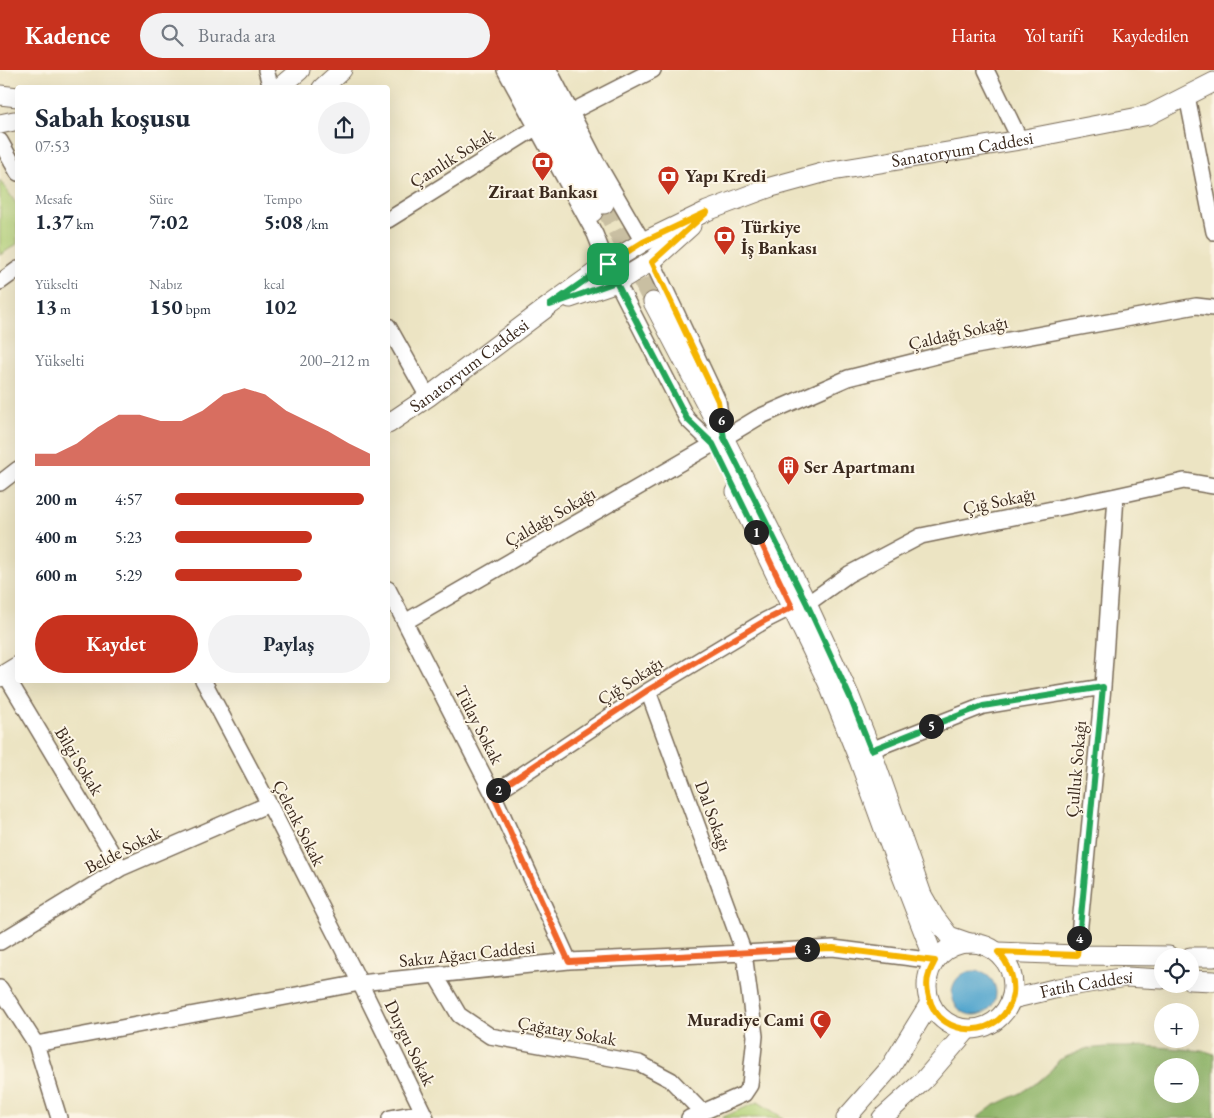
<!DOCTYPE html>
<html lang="tr">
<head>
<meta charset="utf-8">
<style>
	:root { --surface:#fff; --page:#f2f2f3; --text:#1f2937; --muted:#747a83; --accent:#c8321e }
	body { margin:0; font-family:"EB Garamond",serif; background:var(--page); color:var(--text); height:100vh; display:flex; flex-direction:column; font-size:19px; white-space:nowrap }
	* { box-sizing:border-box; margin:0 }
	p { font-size:16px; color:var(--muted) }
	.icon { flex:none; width:28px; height:28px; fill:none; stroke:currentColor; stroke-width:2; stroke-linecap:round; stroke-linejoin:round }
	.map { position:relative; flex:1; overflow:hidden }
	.panel { position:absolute; left:15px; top:15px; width:375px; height:598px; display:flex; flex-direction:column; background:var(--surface); border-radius:5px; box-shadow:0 5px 20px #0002 }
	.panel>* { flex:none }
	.fabs { position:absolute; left:1154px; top:878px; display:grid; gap:10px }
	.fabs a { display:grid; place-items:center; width:45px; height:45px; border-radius:50%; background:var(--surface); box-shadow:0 5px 20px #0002; font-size:25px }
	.pin { position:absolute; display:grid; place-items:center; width:42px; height:42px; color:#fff; margin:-21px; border-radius:10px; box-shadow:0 2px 8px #0006 }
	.km { position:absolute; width:25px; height:25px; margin:-12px; border-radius:50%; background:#222; color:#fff; font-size:14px; line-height:25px; text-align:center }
	.round { display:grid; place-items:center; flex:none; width:52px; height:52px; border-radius:26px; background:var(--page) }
	.headline { display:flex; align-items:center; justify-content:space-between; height:85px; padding:0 20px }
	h1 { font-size:28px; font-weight:700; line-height:38px }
	.stats { display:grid; grid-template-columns:repeat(3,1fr); gap:8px; height:85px; padding:5px 20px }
	.stats div { display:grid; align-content:center }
	.stats b { font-size:21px; font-weight:700 }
	.stats small { font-size:14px; font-weight:400 }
	.stats p { font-size:14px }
	.chart { height:140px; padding:10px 20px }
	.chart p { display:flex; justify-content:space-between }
	.chart svg { width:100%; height:90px; margin-top:5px; fill:var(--accent); opacity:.7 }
	.cta { display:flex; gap:10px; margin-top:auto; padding:10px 20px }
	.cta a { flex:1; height:58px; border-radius:30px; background:var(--accent); color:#fff; font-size:20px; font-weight:700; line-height:58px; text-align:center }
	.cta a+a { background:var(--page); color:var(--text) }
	ul { padding:0 20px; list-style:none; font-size:16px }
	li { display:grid; grid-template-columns:80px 60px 1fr; align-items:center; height:38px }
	li i { height:12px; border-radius:6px; background:var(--accent) }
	header { display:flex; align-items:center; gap:30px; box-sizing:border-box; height:70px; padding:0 25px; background:var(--accent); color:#fff }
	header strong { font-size:24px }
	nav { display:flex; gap:28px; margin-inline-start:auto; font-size:18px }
	.search { width:350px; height:45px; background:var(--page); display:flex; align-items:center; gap:12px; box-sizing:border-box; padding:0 18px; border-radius:28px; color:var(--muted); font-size:19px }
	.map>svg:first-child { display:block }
	.green { fill:#b5d37b; stroke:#787e4c }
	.forest { fill:#90b56b; stroke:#667044; fill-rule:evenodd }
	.water { fill:#53a6ce; stroke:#476876 }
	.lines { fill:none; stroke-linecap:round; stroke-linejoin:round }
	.major-tunnel { stroke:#c9bfa2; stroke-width:19; stroke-dasharray:19 9; stroke-linecap:butt }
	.minor-casing { stroke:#796b58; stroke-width:18 }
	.major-casing { stroke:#796b58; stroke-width:21 }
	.minor { stroke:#fff; stroke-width:15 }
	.major { stroke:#fff; stroke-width:19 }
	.split-1-casing { stroke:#fff; stroke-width:10 }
	.split-2-casing { stroke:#fff; stroke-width:10 }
	.split-3-casing { stroke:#fff; stroke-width:10 }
	.split-4-casing { stroke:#fff; stroke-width:10 }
	.split-5-casing { stroke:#fff; stroke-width:10 }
	.split-6-casing { stroke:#fff; stroke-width:10 }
	.split-7-casing { stroke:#fff; stroke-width:10 }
	.split-1 { stroke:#22a559; stroke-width:6 }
	.split-2 { stroke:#f0652b; stroke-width:6 }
	.split-3 { stroke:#f0652b; stroke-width:6 }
	.split-4 { stroke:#f5b400; stroke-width:6 }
	.split-5 { stroke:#22a559; stroke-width:6 }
	.split-6 { stroke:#22a559; stroke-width:6 }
	.split-7 { stroke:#f5b400; stroke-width:6 }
	.labels { text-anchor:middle; stroke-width:4; stroke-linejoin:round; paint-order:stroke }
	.street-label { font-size:18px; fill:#3b2a1e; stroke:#fcf5e5 }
	.poi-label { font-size:18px; font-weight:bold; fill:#3b2a1e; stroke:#fcf5e5; text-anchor:start }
</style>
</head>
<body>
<header>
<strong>Kadence</strong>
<div class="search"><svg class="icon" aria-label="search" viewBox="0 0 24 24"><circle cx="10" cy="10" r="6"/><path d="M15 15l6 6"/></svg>Burada ara</div>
<nav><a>Harita</a><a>Yol tarifi</a><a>Kaydedilen</a></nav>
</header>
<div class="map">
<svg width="1214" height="1048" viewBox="0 0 1214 1048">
	<rect width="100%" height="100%" fill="#fcf5e5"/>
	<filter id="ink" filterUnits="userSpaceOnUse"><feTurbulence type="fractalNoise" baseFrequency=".02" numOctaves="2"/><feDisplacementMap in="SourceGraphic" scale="10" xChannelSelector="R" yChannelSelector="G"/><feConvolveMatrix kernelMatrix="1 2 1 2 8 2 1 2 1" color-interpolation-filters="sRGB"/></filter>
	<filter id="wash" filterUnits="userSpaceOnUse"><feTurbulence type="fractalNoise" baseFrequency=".0096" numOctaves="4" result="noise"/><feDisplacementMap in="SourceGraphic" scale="20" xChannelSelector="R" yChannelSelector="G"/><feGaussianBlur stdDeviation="1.12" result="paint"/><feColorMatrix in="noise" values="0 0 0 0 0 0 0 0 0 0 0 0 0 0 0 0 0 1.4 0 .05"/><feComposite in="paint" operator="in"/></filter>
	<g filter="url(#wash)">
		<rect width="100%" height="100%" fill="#ece4c3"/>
		<!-- green -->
		<path class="green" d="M0,110L17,135V174L0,185Z
			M758,1032L783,1048H721Z"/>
		<!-- forest -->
		<path class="forest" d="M1145,976L1205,981L1214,984V1048H977L993,1036L1021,1023L1038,1012L1052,1000L1059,990L1073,984L1085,979L1106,977H1127ZM1162,996H1190V1024H1162Z"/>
		<!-- water -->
		<path class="water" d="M952 923a22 22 0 1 1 44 0a22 22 0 1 1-44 0Z"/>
	</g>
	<g filter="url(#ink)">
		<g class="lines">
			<!-- major-tunnel -->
			<path class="major-tunnel" d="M604,135L653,232"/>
			<defs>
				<path id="minor" d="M266,0L271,18
					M505,0L595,164L607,194
					M549,0L596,91L643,172
					M986,0L1020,70
					M1187,26L1214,162
					M571,42L653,0
					M0,71L18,103
					M388,150L537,57
					M652,191L718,331L724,368L759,347L848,308L976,276L1196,236L1214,238
					M0,212L18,199
					M388,256L428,327
					M0,413L18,399
					M388,519L493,724L569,891
					M807,534L849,504L921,466L1116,426L1184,411L1214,416
					M405,552L713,374L687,349L617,212
					M5,604L121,798
					M203,610L269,734L360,913L426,1048
					M648,621L744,883L755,966L750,1015L744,1024L689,1048
					M871,680L983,636L1103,617
					M493,724L648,621L766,550L792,537
					M0,872L121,798L269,734
					M1077,885L1103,617L1116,426
					M436,906L459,945L490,966L639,993L671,1010L702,1042
					M0,918L36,974L59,1048
					M36,974L360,913L569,891L744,883L833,878L935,891
					M390,1048L422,1042"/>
				<g id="major">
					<path d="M518,0L593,142"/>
					<path d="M535,0L604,134"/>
					<path d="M279,18L300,0"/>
					<path d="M322,18L342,0"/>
					<path d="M0,25L18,27"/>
					<path d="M0,54L14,51H18"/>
					<path d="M570,228L617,212L652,191L691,156"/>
					<path d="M653,232L724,368L807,534L850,627L871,680L922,825L934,846L949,866L969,873"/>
					<path id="s1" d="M388,354L428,327L550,235L607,194L643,172L707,141L771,117L826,102L1020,70L1149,45L1214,12"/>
					<path d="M736,422L828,613L859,690L888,770L935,891"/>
					<path d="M0,607L18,596"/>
					<circle cx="970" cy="916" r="43"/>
					<path d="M998,882L1077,885L1169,886"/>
					<path d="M1190,887H1214"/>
					<path d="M1190,910L1214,911"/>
					<path id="s2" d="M1012,929L1058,918L1126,907L1162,909"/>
					<path d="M846,1048L890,998L930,933"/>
					<path d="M882,1048L924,1010L967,960"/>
				</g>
			</defs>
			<!-- minor casing -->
			<use href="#minor" class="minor-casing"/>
			<!-- major casing -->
			<use href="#major" class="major-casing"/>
			<!-- minor -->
			<use href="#minor" class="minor"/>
			<!-- major -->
			<use href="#major" class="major"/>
		</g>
	</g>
	<g class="lines" filter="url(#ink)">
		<defs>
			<path id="split-1" d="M608,194L550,235L616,212L687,349L713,374L756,462"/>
			<path id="split-2" d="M498,720L648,620L766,550L792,537L756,462"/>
			<path id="split-3" d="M498,720L493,724L569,892L807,879"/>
			<path id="split-4" d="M807,879L833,878L935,891C933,895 930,900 929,904C926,912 927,920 929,927C939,972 1006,969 1013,924C1015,907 1009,894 998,882L1077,885L1079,868"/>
			<path id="split-5" d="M931,656L983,636L1103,617L1079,868"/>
			<path id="split-6" d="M721,350L724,368L807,534L850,627L871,680L931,656"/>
			<path id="split-7" d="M608,194L643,172L707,142L652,192L718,331L721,350"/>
		</defs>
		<!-- split-1 casing -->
		<use href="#split-1" class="split-1-casing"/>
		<!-- split-2 casing -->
		<use href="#split-2" class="split-2-casing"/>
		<!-- split-3 casing -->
		<use href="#split-3" class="split-3-casing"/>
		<!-- split-4 casing -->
		<use href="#split-4" class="split-4-casing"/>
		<!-- split-5 casing -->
		<use href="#split-5" class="split-5-casing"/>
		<!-- split-6 casing -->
		<use href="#split-6" class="split-6-casing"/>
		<!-- split-7 casing -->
		<use href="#split-7" class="split-7-casing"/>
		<!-- split-1 -->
		<use href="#split-1" class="split-1"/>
		<!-- split-2 -->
		<use href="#split-2" class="split-2"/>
		<!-- split-3 -->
		<use href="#split-3" class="split-3"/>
		<!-- split-4 -->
		<use href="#split-4" class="split-4"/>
		<!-- split-5 -->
		<use href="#split-5" class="split-5"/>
		<!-- split-6 -->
		<use href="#split-6" class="split-6"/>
		<!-- split-7 -->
		<use href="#split-7" class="split-7"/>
	</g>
	<!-- icons -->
	<defs>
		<symbol id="bank-pin" viewBox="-11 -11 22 30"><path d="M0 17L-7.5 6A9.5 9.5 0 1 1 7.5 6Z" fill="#c8321e" stroke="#fcf5e5"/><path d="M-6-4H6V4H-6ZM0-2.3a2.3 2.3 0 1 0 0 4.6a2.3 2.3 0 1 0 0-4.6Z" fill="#fff"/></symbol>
		<symbol id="building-pin" viewBox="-11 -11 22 30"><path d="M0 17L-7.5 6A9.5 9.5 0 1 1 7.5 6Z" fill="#c8321e" stroke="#fcf5e5"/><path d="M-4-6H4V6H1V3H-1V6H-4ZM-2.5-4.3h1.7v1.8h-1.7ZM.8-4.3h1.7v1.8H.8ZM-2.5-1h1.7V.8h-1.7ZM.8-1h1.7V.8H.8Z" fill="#fff"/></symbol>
		<symbol id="mosque-pin" viewBox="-11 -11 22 30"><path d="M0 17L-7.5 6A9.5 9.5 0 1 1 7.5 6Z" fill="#c8321e" stroke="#fcf5e5"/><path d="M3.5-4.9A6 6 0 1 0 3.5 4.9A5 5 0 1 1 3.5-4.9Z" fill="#fff"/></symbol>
	</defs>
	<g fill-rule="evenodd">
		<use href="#bank-pin" x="530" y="80" width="25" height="34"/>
		<use href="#bank-pin" x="656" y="94" width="25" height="34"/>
		<use href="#bank-pin" x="712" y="154" width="25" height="34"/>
		<use href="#building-pin" x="776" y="384" width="25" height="34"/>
		<use href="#mosque-pin" x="808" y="938" width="25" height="34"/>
	</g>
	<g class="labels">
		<!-- street labels -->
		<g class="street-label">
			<text dy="6" stroke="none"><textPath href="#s1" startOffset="648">Sanatoryum Caddesi</textPath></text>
			<text transform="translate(452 88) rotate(-32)" y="6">Çamlık Sokak</text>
			<text transform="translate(958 263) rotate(-13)" y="6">Çaldağı Sokağı</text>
			<text dy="6" stroke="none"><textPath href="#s1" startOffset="100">Sanatoryum Caddesi</textPath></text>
			<text transform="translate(999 431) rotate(-12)" y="6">Çığ Sokağı</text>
			<text transform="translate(550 447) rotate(-30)" y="6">Çaldağı Sokağı</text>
			<text transform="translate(630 611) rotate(-33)" y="6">Çığ Sokağı</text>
			<text transform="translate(479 655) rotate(63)" y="6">Tülay Sokak</text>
			<text transform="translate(79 691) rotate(59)" y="6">Bilgi Sokak</text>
			<text transform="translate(1076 699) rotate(-85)" y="6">Çulluk Sokağı</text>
			<text transform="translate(713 746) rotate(70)" y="6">Dal Sokağı</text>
			<text transform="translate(299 753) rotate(63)" y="6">Çelenk Sokak</text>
			<text transform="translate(123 780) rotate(-27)" y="6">Belde Sokak</text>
			<text transform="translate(467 884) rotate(-6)" y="6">Sakız Ağacı Caddesi</text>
			<text dy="6" stroke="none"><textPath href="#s2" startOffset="76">Fatih Caddesi</textPath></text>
			<text transform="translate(567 961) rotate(10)" y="6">Çağatay Sokak</text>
			<text transform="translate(410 973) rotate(64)" y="6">Duygu Sokak</text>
		</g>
		<!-- poi labels -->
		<g class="poi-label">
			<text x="685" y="112">Yapı Kredi</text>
			<text x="543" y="128" text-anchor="middle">Ziraat Bankası</text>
			<text x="741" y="163">Türkiye<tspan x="741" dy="21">İş Bankası</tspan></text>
			<text x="804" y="403">Ser Apartmanı</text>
			<text x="804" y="956" text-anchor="end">Muradiye Cami</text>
		</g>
	</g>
</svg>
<div class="fabs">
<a><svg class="icon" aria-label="locate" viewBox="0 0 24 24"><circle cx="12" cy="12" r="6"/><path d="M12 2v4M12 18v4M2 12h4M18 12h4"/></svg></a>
<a>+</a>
<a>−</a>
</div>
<div class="pin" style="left:608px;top:194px;background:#1e9e55"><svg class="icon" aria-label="arrive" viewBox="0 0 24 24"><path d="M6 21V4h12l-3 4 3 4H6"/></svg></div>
<b class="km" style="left:756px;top:462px">1</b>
<b class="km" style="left:498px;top:720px">2</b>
<b class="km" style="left:807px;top:879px">3</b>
<b class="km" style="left:1079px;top:868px">4</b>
<b class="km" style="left:931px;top:656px">5</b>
<b class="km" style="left:721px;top:350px">6</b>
<section class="panel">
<div class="headline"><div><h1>Sabah koşusu</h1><p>07:53</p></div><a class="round"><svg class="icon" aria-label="share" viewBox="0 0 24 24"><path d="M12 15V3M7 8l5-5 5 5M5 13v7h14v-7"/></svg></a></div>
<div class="stats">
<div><p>Mesafe</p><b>1.37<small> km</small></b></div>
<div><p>Süre</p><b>7:02</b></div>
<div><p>Tempo</p><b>5:08<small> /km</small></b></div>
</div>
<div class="stats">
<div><p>Yükselti</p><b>13<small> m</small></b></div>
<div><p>Nabız</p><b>150<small> bpm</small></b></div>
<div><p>kcal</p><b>102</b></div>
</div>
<div class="chart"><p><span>Yükselti</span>200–212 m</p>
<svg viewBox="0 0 160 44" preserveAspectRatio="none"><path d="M0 44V38L10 38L20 33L30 25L40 19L50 19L60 22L70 22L80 17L90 9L100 6L110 9L120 17L130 22L140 27L150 33L160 38V44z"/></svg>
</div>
<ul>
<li><b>200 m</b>4:57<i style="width:97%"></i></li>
<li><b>400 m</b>5:23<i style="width:70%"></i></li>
<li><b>600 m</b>5:29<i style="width:65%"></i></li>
</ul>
<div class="cta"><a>Kaydet</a><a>Paylaş</a></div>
</section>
</div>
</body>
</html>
